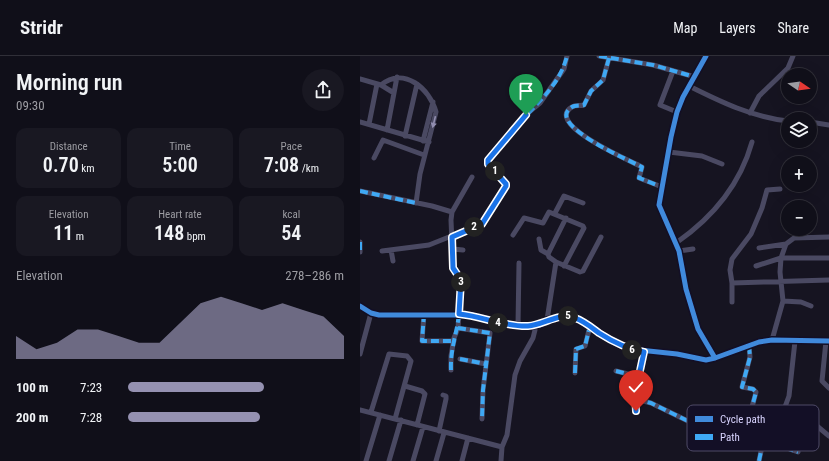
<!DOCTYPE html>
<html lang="en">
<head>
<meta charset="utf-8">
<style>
	:root { --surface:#100f19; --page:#191822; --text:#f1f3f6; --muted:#9c9ca2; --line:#302f38; --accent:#9591b1 }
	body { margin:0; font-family:"Roboto Condensed",sans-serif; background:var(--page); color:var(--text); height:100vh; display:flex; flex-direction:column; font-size:15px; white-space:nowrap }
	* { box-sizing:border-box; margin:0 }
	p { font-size:13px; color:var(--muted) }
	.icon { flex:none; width:22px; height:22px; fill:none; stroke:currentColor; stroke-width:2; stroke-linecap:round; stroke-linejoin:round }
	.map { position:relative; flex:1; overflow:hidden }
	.side { display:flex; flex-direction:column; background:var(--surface); width:360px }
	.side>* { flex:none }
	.needle { width:26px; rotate:103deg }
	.tools { position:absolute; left:421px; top:12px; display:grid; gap:8px }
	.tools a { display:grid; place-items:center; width:36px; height:36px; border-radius:50%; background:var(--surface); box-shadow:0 4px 16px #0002,0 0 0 1px var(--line); font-size:20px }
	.pin { position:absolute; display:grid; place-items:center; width:34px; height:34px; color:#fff; margin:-41px -17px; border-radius:50% 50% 50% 0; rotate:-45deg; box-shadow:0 0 4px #0007 }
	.pin .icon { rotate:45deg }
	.km { position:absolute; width:20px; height:20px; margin:-10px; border-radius:50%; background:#222; color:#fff; font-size:11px; line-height:20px; text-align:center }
	.round { display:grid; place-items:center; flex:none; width:42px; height:42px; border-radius:21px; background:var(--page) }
	.head { display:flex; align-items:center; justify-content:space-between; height:68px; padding:0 16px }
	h1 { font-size:22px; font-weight:600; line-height:30px }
	.stats { display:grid; grid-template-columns:repeat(3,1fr); gap:6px; height:68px; padding:4px 16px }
	.stats div { display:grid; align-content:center; border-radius:10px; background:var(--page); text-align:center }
	.stats b { font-size:20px; font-weight:600 }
	.stats small { font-size:11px; font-weight:400 }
	.stats p { font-size:11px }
	.chart { height:112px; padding:8px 16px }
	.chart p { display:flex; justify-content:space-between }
	.chart svg { width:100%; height:72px; margin-top:4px; fill:var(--accent); opacity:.7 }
	ul { padding:0 16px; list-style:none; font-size:13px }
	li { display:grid; grid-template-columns:64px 48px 1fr; align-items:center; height:30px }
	li i { height:10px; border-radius:5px; background:var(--accent) }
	header { display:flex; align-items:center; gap:24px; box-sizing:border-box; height:56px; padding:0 20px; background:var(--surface); border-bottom:1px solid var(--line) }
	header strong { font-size:19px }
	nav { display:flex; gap:22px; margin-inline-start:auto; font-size:14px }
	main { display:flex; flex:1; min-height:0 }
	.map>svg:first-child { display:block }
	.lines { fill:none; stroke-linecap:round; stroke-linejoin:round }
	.minor { stroke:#4a4962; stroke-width:5 }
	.quiet { stroke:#3fa9f5; stroke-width:4; stroke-dasharray:8 4; stroke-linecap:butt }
	.cycleway-casing { stroke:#130f26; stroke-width:8 }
	.cycleway { stroke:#408adc; stroke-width:5 }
	.oneway { fill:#928eb0 }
	.route-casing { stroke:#fff; stroke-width:8 }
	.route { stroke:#1a73e8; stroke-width:5 }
	.key { fill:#130f26; stroke:#4e4a67; stroke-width:1 }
	.key-label { font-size:11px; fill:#d9d4ff }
</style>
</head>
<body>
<header>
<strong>Stridr</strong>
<nav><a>Map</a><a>Layers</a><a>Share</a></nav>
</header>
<main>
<section class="side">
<div class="head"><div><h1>Morning run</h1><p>09:30</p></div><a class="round"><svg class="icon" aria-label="share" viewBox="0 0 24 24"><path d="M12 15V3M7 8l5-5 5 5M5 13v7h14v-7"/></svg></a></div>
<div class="stats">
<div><p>Distance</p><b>0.70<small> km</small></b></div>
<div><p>Time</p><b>5:00</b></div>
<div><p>Pace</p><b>7:08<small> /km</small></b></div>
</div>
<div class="stats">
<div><p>Elevation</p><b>11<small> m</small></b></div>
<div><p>Heart rate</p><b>148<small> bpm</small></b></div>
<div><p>kcal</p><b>54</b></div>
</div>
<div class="chart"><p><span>Elevation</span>278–286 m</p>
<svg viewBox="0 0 160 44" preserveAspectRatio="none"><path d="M0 44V30L10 38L20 34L30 26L40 26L50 30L60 34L70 34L80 22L90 10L100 6L110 10L120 14L130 10L140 14L150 18L160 30V44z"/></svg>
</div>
<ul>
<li><b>100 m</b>7:23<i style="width:63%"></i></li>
<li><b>200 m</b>7:28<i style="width:61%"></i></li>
</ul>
</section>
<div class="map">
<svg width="469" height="405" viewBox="0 0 469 405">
	<rect width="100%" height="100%" fill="#161421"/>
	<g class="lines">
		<!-- minor -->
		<path class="minor" d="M239,0L293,9L335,21
			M346,0L323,41L317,56L311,81L299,149L319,195L326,233L338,273L355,302
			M249,2L243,24L231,35L224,49C220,50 215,49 212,51C183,68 273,106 282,111L279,122L302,131
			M313,15L300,49L317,56
			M0,23L21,29L34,37L27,74
			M21,29C44,10 70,33 76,56L60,118L56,147
			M329,30C361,46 392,61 428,65
			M34,37L37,21
			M390,57L399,40L428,12L433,0
			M0,66L69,86
			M450,66L469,69
			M9,68L17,28
			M45,80L57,28
			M63,85L73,46
			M309,96L342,100L362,108
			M14,102L23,84L64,99
			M0,135L72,150L92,156L91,164L93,212L101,224V228L98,272L94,282L91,300V314
			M92,156L112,121
			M195,157L204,140L223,147
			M153,179L164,162L183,167L189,156L223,170L224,172L204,210
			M179,183L181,194L188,198
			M0,186V196
			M316,187C352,162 380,129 392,86
			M399,192L426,188
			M93,193L103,194
			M31,194L33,205
			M22,195L69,189L119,169L122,167L146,128L128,108V105L163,61L180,47L204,13L207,0
			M319,195L333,193
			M196,206L220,216L223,215L241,181
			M396,210L421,202H469
			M372,227L370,214L372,203L391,178L402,152L407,134L420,133
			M423,245L441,246L451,250
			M372,246V227L469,224
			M0,250L11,257L19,259H112L140,268L167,270L180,269L187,264L210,260L223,266L254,286L270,293L317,298L346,304L355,302L399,286L412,284L469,285
			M64,258L62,285H94
			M187,264L196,206L189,201L188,198L206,162
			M158,269L159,207
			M98,272L130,277L123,334L122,363
			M412,284L423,245L420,216L421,202L426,188L434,182L469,181
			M435,285L429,340L422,359L457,370L469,380
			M466,285L462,325L469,332
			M389,290L390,301L382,331L393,333L396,336L392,351L409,357
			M0,298L11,257
			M100,303L126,308
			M256,315L280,321
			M215,317L216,293L225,290L230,270
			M45,330L62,335L65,338L57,369
			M276,343L291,347L334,368
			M0,354L142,391
			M276,355L275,338L283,296
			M11,356L29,298L47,300L51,305L35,363
			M79,375L86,343V340L83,339
			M403,384L438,396
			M6,405L20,359
			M29,405L41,364
			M53,405L63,371
			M76,405L84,377
			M102,405L108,382
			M141,405L142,391L147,379L155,319L160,305L173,282L175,274L174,269
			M399,405L409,357L422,359"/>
		<!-- quiet -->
		<path class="quiet" d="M239,0L293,9L335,21
			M249,2L243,24L231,35L224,49C220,50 215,49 212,51C183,68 273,106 282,111L279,122L302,131
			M152,75C172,51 199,32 207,0
			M0,135L56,147
			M0,186V196
			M64,258L62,285H94
			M98,272L130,277L123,334L122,363
			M389,290L390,301L382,331L393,333L396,336L392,351L409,357
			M100,303L126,308
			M91,314C90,294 97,277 99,258
			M256,315L280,321
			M215,317L216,293L225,290L230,270
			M276,343L291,347L334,368
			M276,355L275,338L283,296
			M403,384L438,396
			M399,405L409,357L422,359"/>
		<defs>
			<path id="cycleway" d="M346,0L323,41L317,56L311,81L299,149L319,195L326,233L338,273L355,302
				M0,250L11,257L19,259H112L140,268L167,270L180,269L187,264L210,260L223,266L254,286L270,293L317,298L346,304L355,302L399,286L412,284L469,285"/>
		</defs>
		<!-- cycleway casing -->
		<use href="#cycleway" class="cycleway-casing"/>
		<!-- cycleway -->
		<use href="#cycleway" class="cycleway"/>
	</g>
	<!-- one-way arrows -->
	<defs><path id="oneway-solid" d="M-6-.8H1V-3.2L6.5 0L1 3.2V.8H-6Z"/></defs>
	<use class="oneway" href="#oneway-solid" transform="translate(74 66) rotate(104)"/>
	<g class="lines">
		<defs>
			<path id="route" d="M166,59L128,104V108L146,128V130L122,168L92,181L93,212L101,224L99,258C122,260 144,271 168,270C184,269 199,256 215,262C224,265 231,271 239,277C253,286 267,293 284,296L275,338L276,355"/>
		</defs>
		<!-- route casing -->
		<use href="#route" class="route-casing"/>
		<!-- route -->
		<use href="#route" class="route"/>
	</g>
	<!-- legend -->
	<rect x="327" y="349" width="132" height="46" rx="6" class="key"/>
	<rect x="335" y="360" width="18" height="6" fill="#408adc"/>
	<rect x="335" y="378" width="18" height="6" fill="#3fa9f5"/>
	<g class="key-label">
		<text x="360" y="367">Cycle path</text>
		<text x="360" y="385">Path</text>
	</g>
</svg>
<div class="tools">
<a><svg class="needle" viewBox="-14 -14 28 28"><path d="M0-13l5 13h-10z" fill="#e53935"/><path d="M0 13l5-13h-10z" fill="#9c9ca2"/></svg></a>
<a><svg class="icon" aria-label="layers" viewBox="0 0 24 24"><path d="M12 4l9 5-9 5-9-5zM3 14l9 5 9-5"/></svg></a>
<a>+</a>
<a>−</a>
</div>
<div class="pin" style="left:166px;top:59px;background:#1e9e55"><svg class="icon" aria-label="arrive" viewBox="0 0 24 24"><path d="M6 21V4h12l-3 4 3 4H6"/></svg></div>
<div class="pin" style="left:276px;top:355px;background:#d93025"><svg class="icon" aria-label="check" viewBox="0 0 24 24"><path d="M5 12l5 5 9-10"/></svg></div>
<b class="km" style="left:135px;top:115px">1</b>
<b class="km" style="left:114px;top:171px">2</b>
<b class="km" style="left:101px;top:226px">3</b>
<b class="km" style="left:138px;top:267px">4</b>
<b class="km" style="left:208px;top:260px">5</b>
<b class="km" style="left:272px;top:294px">6</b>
</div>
</main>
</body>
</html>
